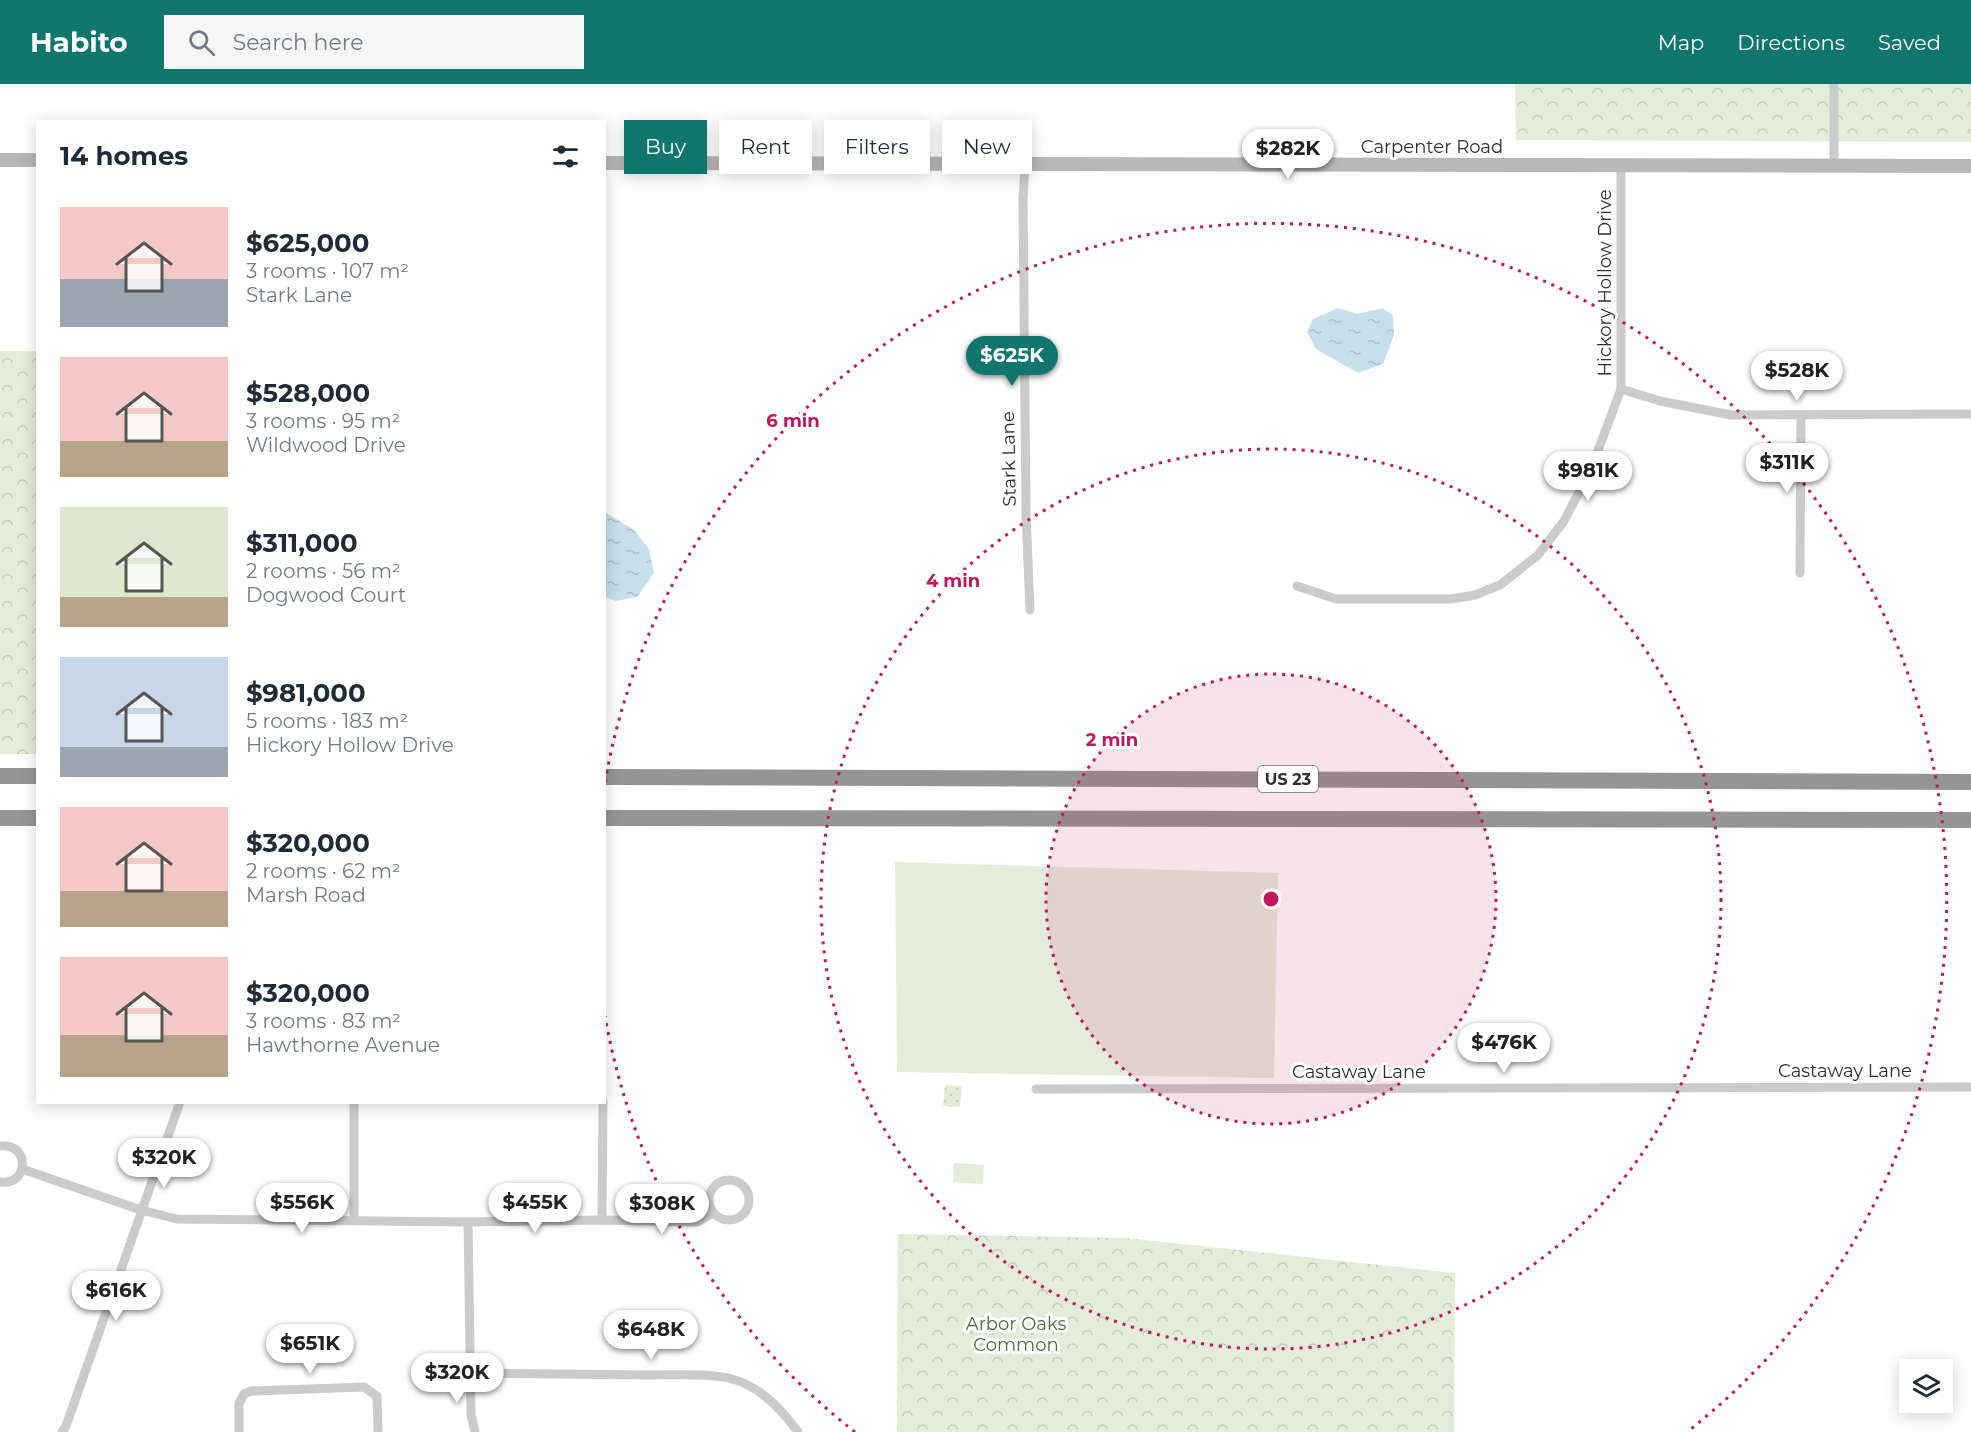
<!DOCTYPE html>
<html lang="en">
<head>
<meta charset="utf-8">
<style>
  :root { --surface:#fff; --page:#f6f6f7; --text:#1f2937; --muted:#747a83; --accent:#0f766e }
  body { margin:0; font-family:Montserrat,sans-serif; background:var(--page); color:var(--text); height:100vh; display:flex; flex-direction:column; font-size:22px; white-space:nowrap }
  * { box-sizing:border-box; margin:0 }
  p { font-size:20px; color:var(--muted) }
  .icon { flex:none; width:33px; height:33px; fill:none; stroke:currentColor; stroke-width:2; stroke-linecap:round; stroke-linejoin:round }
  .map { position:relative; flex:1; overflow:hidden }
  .drawer { position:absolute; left:36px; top:36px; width:570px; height:984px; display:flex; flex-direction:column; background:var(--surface); border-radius:0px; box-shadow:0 3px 15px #0003 }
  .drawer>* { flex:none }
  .banner { position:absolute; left:624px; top:36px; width:570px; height:54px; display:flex; gap:12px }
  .tools { position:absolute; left:1899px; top:1275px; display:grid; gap:12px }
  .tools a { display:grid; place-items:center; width:54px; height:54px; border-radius:0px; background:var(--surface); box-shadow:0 3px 15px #0003; font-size:30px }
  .price { position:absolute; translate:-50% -51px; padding:0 14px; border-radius:21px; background:#fff; color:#222; font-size:20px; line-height:39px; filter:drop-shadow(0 2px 3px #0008) }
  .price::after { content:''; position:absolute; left:50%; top:36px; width:18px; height:14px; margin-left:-9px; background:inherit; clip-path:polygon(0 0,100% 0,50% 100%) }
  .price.selected { background:var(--accent); color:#fff }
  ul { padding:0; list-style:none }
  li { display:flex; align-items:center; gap:18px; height:150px; padding:0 24px }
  li span { display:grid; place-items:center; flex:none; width:168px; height:120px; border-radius:0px; color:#555 }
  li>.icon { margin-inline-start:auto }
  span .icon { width:72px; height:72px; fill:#fffc; stroke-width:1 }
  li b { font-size:26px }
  h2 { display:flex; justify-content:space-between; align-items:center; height:72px; padding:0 24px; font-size:26px }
  .pill { padding:0 21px; border-radius:0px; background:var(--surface); box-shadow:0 3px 15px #0003; font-size:21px; line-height:54px }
  .pill.selected { background:var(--accent); color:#fff }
  header { display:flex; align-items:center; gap:36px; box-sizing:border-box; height:84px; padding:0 30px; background:var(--accent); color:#fff }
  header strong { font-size:28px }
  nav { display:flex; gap:33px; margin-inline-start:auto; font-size:21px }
  .search { width:420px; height:54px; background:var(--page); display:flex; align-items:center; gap:15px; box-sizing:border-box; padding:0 21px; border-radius:0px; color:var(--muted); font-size:22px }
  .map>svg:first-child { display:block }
</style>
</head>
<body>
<header>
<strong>Habito</strong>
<div class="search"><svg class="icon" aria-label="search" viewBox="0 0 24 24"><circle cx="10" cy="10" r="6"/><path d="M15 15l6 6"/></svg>Search here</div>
<nav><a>Map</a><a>Directions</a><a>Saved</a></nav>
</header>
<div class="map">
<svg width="1971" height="1348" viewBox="0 0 1971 1348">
  <defs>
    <pattern id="forest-crowns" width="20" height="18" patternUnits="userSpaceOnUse" patternTransform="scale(1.5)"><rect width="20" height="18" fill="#e5ecdb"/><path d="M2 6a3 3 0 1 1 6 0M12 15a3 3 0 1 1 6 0" fill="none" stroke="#c5cbbc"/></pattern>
    <pattern id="park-dots" width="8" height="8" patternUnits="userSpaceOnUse" patternTransform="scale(1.5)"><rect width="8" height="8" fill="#e5ecdb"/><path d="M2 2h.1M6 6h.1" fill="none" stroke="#c5cbbc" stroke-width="1.8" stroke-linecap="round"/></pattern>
    <pattern id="water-ripples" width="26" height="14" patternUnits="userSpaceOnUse" patternTransform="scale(1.5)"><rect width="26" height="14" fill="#c6e0ec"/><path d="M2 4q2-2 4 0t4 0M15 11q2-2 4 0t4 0" fill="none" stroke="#aac0cb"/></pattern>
  </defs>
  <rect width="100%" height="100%" fill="#fff"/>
  <g fill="#e5ecdb">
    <path d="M895,778L1278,789L1274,994L897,988Z"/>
    <path d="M954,1079L984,1081L983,1100L953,1098Z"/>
  </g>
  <g fill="url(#forest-crowns)">
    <path d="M1515,0H1971V58L1516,56Z"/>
    <rect x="0" y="267" width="37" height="403"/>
    <path d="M898,1150L1126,1154L1455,1189L1454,1348H897Z"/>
  </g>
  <path fill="url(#park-dots)" d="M945,1001L962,1002L960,1023L943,1022Z"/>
  <g fill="url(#water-ripples)">
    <path d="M1338,224L1358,230L1382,224L1393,231L1394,251L1383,280L1358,289L1316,265L1307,248L1313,235Z"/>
    <path d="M605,428L634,446L649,465L654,489L637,513L616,517L605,513Z"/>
  </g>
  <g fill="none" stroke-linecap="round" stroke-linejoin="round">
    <g stroke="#cbcbcb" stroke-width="9">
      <path d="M1834,0V82"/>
      <path d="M1025,80L1023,116L1026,430L1030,526"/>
      <path d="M1621,305L1660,317L1731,331L1971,330"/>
      <path d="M1800,489L1801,332"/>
      <path d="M1297,502L1336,515H1451L1475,511L1500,501L1538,471L1564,437L1591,385L1621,305V82"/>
      <path d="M1036,1005L1971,1003"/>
      <path d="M0,1062C31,1059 29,1102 0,1098"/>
      <path d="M22,1085L141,1126L177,1135L468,1138L602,1136L698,1138L713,1129"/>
      <circle cx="729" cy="1116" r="20"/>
      <path d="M354,1136V1018"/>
      <path d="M602,1136L603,1018"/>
      <path d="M468,1138L471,1331L475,1348"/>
      <path d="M472,1289C531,1290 590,1290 650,1291C672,1291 712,1289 732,1295C760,1302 782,1326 798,1348"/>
      <path d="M62,1348L66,1342L180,1018"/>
      <path d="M239,1348V1319L244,1310L251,1307L364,1303L377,1312L378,1348"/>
    </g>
    <g stroke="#b8b8b8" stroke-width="14">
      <path d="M0,76H38"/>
      <path d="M604,79L1971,82"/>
    </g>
    <g stroke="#959595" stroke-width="16">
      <path d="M0,692H38"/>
      <path d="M604,693L1971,698"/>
      <path d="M0,734H38"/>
      <path d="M604,734L1971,736"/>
    </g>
  </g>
  <circle cx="1271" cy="815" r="225" fill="#c2185b" fill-opacity=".12"/>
  <g fill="none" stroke="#c2185b" stroke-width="3" stroke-dasharray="3 6">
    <circle cx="1271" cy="815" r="225"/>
    <circle cx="1271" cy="815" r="450"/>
    <path d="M855 1348A676 676 0 0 1 605 932M605 698A676 676 0 1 1 1687 1348"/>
  </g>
  <g text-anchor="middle" stroke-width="6" stroke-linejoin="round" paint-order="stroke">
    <rect fill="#fff" stroke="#6d6d6d" stroke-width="1.5" x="1258" y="682" width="60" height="26" rx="4.5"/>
    <g font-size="16" font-weight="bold" fill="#2e2e2e">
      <text x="1288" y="701">US 23</text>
    </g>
    <g font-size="18" fill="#2e2e2e" stroke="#fff">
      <text x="1432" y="69">Carpenter Road</text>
      <text transform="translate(1605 199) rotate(-90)" y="6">Hickory Hollow Drive</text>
      <text transform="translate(1009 375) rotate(-91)" y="6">Stark Lane</text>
      <text x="1845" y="993">Castaway Lane</text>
      <text x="1359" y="994">Castaway Lane</text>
    </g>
    <g font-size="18" fill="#546a3a" stroke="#fff">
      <text x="1016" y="1246">Arbor Oaks<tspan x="1016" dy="21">Common</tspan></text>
    </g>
  </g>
  <circle cx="1271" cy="815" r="9" fill="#c2185b" stroke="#fff" stroke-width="3"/>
  <g font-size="18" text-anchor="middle" font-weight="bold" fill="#c2185b" stroke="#fff" stroke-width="6" stroke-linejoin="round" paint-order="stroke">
    <text x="793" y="343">6 min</text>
    <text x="953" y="503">4 min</text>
    <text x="1112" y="662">2 min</text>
  </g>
</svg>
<div class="tools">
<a><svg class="icon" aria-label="layers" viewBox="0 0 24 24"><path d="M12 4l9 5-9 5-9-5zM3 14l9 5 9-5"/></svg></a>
</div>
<b class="price" style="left:1288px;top:96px">$282K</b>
<b class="price selected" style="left:1012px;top:303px">$625K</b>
<b class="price" style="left:1797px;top:318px">$528K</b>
<b class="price" style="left:1787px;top:410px">$311K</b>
<b class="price" style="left:1588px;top:418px">$981K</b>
<b class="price" style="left:1504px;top:990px">$476K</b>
<b class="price" style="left:164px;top:1105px">$320K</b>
<b class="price" style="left:302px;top:1150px">$556K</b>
<b class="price" style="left:535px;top:1150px">$455K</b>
<b class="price" style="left:662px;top:1151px">$308K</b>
<b class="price" style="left:116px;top:1238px">$616K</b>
<b class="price" style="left:651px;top:1277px">$648K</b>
<b class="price" style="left:310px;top:1291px">$651K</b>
<b class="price" style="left:457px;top:1320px">$320K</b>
<div class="banner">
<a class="pill selected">Buy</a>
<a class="pill">Rent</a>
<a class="pill">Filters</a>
<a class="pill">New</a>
</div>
<section class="drawer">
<h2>14 homes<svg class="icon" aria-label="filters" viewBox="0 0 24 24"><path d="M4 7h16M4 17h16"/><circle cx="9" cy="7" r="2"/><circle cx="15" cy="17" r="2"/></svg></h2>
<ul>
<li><span style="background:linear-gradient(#f6c9c9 60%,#9aa5b1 0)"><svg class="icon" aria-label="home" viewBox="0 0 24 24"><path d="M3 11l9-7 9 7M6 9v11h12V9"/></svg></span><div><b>$625,000</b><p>3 rooms · 107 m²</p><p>Stark Lane</p></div></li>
<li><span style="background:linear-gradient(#f6c9c9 70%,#b9a48a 0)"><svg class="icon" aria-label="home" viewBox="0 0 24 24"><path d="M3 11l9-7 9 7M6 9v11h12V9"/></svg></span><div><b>$528,000</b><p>3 rooms · 95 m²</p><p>Wildwood Drive</p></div></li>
<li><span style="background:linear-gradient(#dfe7d0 75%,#b9a48a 0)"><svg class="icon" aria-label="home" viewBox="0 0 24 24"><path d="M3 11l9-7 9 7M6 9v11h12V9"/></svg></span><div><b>$311,000</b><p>2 rooms · 56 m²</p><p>Dogwood Court</p></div></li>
<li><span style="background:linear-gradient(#c9d6e8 75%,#9aa5b1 0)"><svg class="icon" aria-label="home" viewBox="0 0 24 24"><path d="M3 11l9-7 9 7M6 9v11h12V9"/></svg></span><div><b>$981,000</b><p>5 rooms · 183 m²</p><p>Hickory Hollow Drive</p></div></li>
<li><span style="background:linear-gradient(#f6c9c9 70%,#b9a48a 0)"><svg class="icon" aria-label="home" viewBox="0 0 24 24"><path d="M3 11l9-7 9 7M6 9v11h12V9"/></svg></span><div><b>$320,000</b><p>2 rooms · 62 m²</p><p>Marsh Road</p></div></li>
<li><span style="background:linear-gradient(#f6c9c9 65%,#b9a48a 0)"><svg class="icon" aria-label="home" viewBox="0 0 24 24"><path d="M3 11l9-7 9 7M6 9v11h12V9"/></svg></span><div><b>$320,000</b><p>3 rooms · 83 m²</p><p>Hawthorne Avenue</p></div></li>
</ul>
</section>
</div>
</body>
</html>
